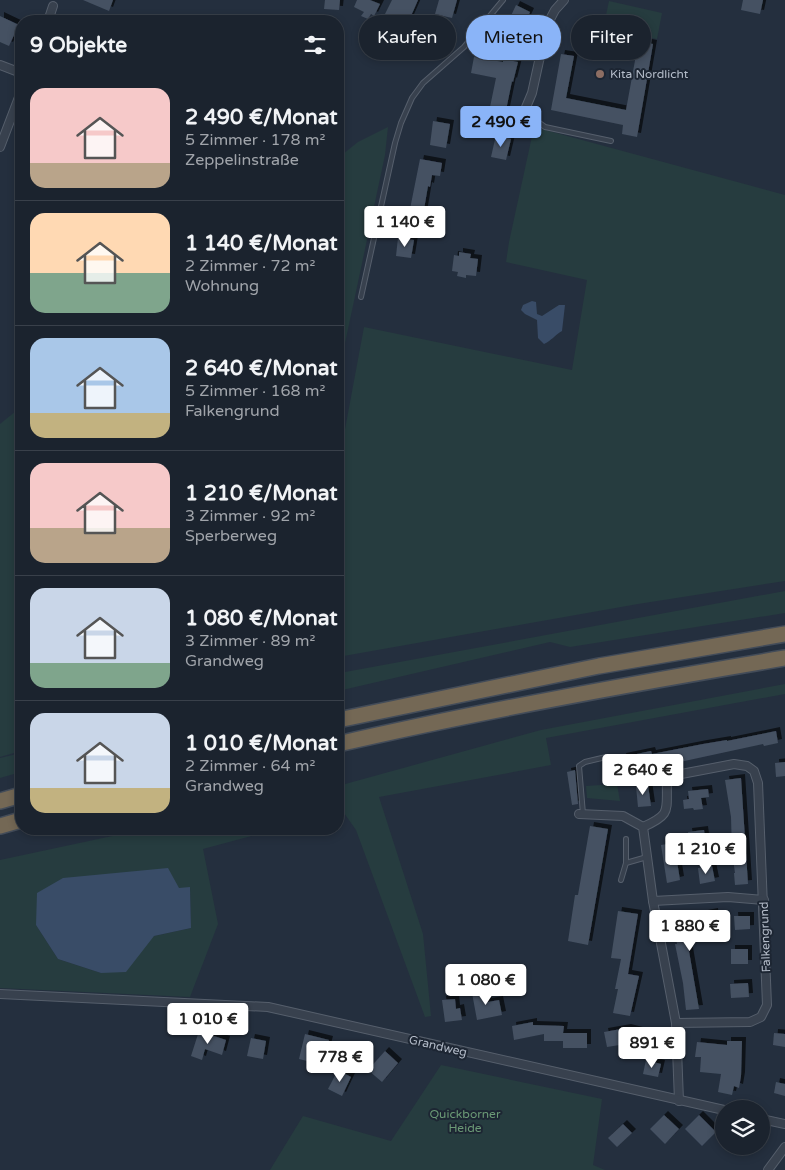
<!DOCTYPE html>
<html lang="de">
<head>
<meta charset="utf-8">
<style>
  :root { --surface:#1b232e; --page:#242b36; --text:#f1f3f6; --muted:#a0a4aa; --line:#39404a; --accent:#8ab4f8 }
  body { margin:0; font-family:"Varela Round",sans-serif; background:var(--page); color:var(--text); height:100vh; display:flex; flex-direction:column; font-size:19px; white-space:nowrap }
  * { box-sizing:border-box; margin:0 }
  p { font-size:16px; color:var(--muted) }
  .icon { flex:none; width:28px; height:28px; fill:none; stroke:currentColor; stroke-width:2; stroke-linecap:round; stroke-linejoin:round }
  .map { position:relative; flex:1; overflow:hidden }
  .panel { position:absolute; left:15px; top:15px; width:329px; height:820px; display:flex; flex-direction:column; background:var(--surface); border-radius:20px; box-shadow:0 2px 8px #0003,0 0 0 1px var(--line) }
  .panel>* { flex:none }
  .banner { position:absolute; left:359px; top:15px; width:351px; height:45px; display:flex; gap:10px }
  .controls { position:absolute; left:715px; top:1100px; display:grid; gap:10px }
  .controls a { display:grid; place-items:center; width:55px; height:55px; border-radius:50%; background:var(--surface); box-shadow:0 2px 8px #0003,0 0 0 1px var(--line); font-size:25px }
  .price { position:absolute; translate:-50% -42px; padding:0 11px; border-radius:5px; background:#fff; color:#222; font-size:16px; line-height:32px; filter:drop-shadow(0 1px 2px #0008) }
  .price::after { content:''; position:absolute; left:50%; top:30px; width:15px; height:11px; margin-left:-8px; background:inherit; clip-path:polygon(0 0,100% 0,50% 100%) }
  .price.current { background:var(--accent); color:#111 }
  ul { padding:0; list-style:none }
  li { display:flex; align-items:center; gap:15px; height:125px; padding:0 15px }
  li+li { border-top:1px solid var(--line) }
  li span { display:grid; place-items:center; flex:none; width:140px; height:100px; border-radius:15px; color:#555 }
  li>.icon { margin-inline-start:auto }
  span .icon { width:60px; height:60px; fill:#fffc; stroke-width:1 }
  li b { font-size:21px }
  h2 { display:flex; justify-content:space-between; align-items:center; height:60px; padding:0 15px; font-size:21px }
  .tag { padding:0 18px; border-radius:22px; background:var(--surface); box-shadow:0 2px 8px #0003,0 0 0 1px var(--line); font-size:18px; line-height:45px }
  .tag.current { background:var(--accent); color:#111 }
  .map>svg:first-child { display:block }
</style>
</head>
<body>
<div class="map">
<svg width="785" height="1170" viewBox="0 0 785 1170">
  <defs>
    <filter id="shadow"><feDropShadow dx="4" dy="-4" stdDeviation="0" flood-color="#0009"/></filter>
  </defs>
  <rect width="100%" height="100%" fill="#242f3e"/>
  <g fill="#263c3f" fill-rule="evenodd">
    <path d="M609,1L662,13L657,39L603,29Z"/>
    <path d="M388,127L385,155L344,348L338,352V158L358,142Z"/>
    <path d="M534,127L785,195V581L638,604L338,657V467L364,327L572,370L587,280L506,262L509,242Z"/>
    <path d="M21,407V751L0,757V424Z"/>
    <path d="M785,591V613L570,647L550,642L338,691V674L345,672Z"/>
    <path d="M785,684V694L546,738L551,765L379,797L423,934L431,1016L425,1017L356,830L342,810L338,812V786L541,730Z"/>
    <path d="M21,753V772L0,778V758Z"/>
    <path d="M617,784L620,801L587,798L586,786Z"/>
    <path d="M145,829H277L203,849L218,924L190,997L0,988V860ZM179,888H190L191,928L154,936L101,973L58,959L36,925Z"/>
    <path d="M441,1065L602,1099L593,1165L605,1170H270L303,1116L391,1141Z"/>
  </g>
  <g fill="#394c67">
    <path d="M532,301L536,302L537,314L542,316L559,305H565L562,331C555,335 551,341 544,344L538,338L537,320L525,314L521,310L523,305Z"/>
    <path d="M168,868L179,888L190,887L191,928L154,936L126,972L101,973L58,959L36,925L37,893L63,878Z"/>
  </g>
  <g fill="#455162" filter="url(#shadow)">
    <path d="M83,0H113L109,11Z"/>
    <path d="M325,0H340L339,10L324,9Z"/>
    <path d="M357,0H370L380,4L374,16L371,14L368,19L361,16L364,12L354,7Z"/>
    <path d="M392,0H418L407,25L385,14Z"/>
    <path d="M439,0H457L452,18L435,14Z"/>
    <path d="M743,0H763L760,14L741,10Z"/>
    <path d="M516,5L530,12L523,27L509,20Z"/>
    <path d="M0,16L21,26V36L15,33L9,46L0,42Z"/>
    <path d="M575,29L653,44L637,137L622,134L623,125L551,110L561,54L574,56L566,98L626,110L636,55L573,43Z"/>
    <path d="M474,57L503,62V59L518,62L513,82L512,81L505,115L489,112L496,78L471,73Z"/>
    <path d="M433,121L450,124L446,148L430,145Z"/>
    <path d="M496,135L511,139L506,160L491,157Z"/>
    <path d="M420,159L442,163L440,176L432,175L430,187L428,186L422,221L408,219Z"/>
    <path d="M398,238L414,240L411,258L396,256Z"/>
    <path d="M459,252L471,254L470,258L478,259L476,276L466,275V278L457,276L458,272L452,271L454,255L459,256Z"/>
    <path d="M776,731L778,743L764,746L763,744L666,765L665,762L625,770L622,757L651,751L652,754L703,744L727,740V741Z"/>
    <path d="M785,762V776L776,777L775,763Z"/>
    <path d="M575,770L578,804L572,805L567,772Z"/>
    <path d="M741,778L748,884L735,885L734,873H735L732,851L731,817L725,780Z"/>
    <path d="M648,785L651,806L638,807L636,786Z"/>
    <path d="M708,789L709,797L701,798L703,809L694,810L693,808L684,809L683,800L689,799L688,791Z"/>
    <path d="M590,826L608,829L588,945L568,941L575,895H578Z"/>
    <path d="M704,830L706,845L690,847L688,832Z"/>
    <path d="M674,843L680,880L667,883L661,845Z"/>
    <path d="M712,866L715,881L700,884L698,868Z"/>
    <path d="M618,911L638,914L628,974L639,976L630,1016L613,1013L618,989H615L621,959L611,958Z"/>
    <path d="M714,912L716,928L686,934L699,1009L686,1010L683,983L675,944H677L673,920Z"/>
    <path d="M734,916H750V929L735,930Z"/>
    <rect x="731" y="949" width="17" height="15"/>
    <path d="M748,983L749,997L731,998L730,984Z"/>
    <path d="M486,991L488,1002L499,1000L502,1015L477,1020L472,993Z"/>
    <path d="M455,999L456,1009L460,1008L462,1020L445,1022L442,1000Z"/>
    <path d="M533,1022V1025L564,1026L563,1033H587V1048H563V1041H544V1034L514,1040L512,1026Z"/>
    <path d="M627,1028L655,1035L652,1048L632,1043L607,1047L604,1032Z"/>
    <path d="M199,1031L226,1040L222,1055L205,1049L202,1060L191,1056Z"/>
    <path d="M774,1033L785,1034V1047L773,1045Z"/>
    <path d="M305,1034L329,1040L326,1051L314,1048L311,1062L299,1059Z"/>
    <path d="M251,1038L266,1041L263,1059L247,1056Z"/>
    <path d="M727,1041H742L741,1076L739,1088L734,1086L732,1095L718,1092L721,1074L700,1072L701,1057H695L697,1042L727,1045Z"/>
    <path d="M385,1051L398,1063L382,1082L368,1070Z"/>
    <path d="M646,1060L661,1064L658,1077L643,1074Z"/>
    <path d="M338,1070L351,1077L342,1096L328,1089Z"/>
    <path d="M776,1082L785,1084V1096L774,1093Z"/>
    <path d="M664,1115L679,1129L665,1144L650,1129Z"/>
    <path d="M699,1115L716,1132L702,1146L685,1129Z"/>
    <path d="M623,1124L632,1133L617,1147L608,1138Z"/>
  </g>
  <g fill="none" stroke-linecap="round" stroke-linejoin="round">
    <g stroke="#565f6c" stroke-width="6">
      <g id="service">
        <path d="M524,112L545,127L611,141"/>
        <path d="M361,297L395,143L401,123L412,98L423,83L464,47L503,0"/>
        <path d="M583,814L579,766L585,762L606,757"/>
        <path d="M626,863V839"/>
        <path d="M621,880L626,863L647,857"/>
      </g>
    </g>
    <g stroke="#565f6c" stroke-width="10">
      <g id="minor">
        <path d="M48,21L53,6"/>
        <path d="M0,65L21,73"/>
        <path d="M524,112L532,93L547,25L555,10L564,0"/>
        <path d="M0,147L21,92"/>
        <path d="M579,814L623,816L643,827L653,901L676,1023L679,1101"/>
        <path d="M643,827C672,814 666,811 667,782L676,775L734,764L747,766L754,771L758,783L767,1005L761,1017L750,1022L676,1023"/>
        <path d="M653,901L728,897L764,900"/>
        <path d="M0,994L268,1007L724,1110"/>
        <path d="M761,1119L785,1124"/>
        <path d="M768,1170L785,1147"/>
      </g>
    </g>
    <g stroke="#434c59" stroke-width="18">
      <g id="motorway">
        <path d="M338,720L599,666L785,634"/>
        <path d="M338,744C485,710 635,683 785,658"/>
        <path d="M0,801L21,795"/>
        <path d="M0,826L21,820"/>
      </g>
    </g>
    <use href="#service" stroke="#38414e" stroke-width="4"/>
    <use href="#minor" stroke="#38414e" stroke-width="8"/>
    <use href="#motorway" stroke="#746855" stroke-width="15"/>
  </g>
  <circle fill="#8d6e63" stroke="#1d2633" stroke-width="2" cx="600" cy="74" r="5"/>
  <g text-anchor="middle" stroke-width="4" stroke-linejoin="round" paint-order="stroke">
    <g font-size="12" fill="#b4bcc9" stroke="#1d2633" text-anchor="start">
      <text x="610" y="78">Kita Nordlicht</text>
    </g>
    <g font-size="12" fill="#b4bcc9" stroke="#1d2633">
      <text transform="translate(765 937) rotate(-92)" y="4">Falkengrund</text>
      <text transform="translate(438 1046) rotate(13)" y="4">Grandweg</text>
    </g>
    <g font-size="12" fill="#6b9a76" stroke="#1d2633">
      <text x="465" y="1118">Quickborner<tspan x="465" dy="14">Heide</tspan></text>
    </g>
  </g>
</svg>
<div class="controls">
<a><svg class="icon" aria-label="layers" viewBox="0 0 24 24"><path d="M12 4l9 5-9 5-9-5zM3 14l9 5 9-5"/></svg></a>
</div>
<b class="price current" style="left:501px;top:148px">2 490 €</b>
<b class="price" style="left:405px;top:248px">1 140 €</b>
<b class="price" style="left:643px;top:796px">2 640 €</b>
<b class="price" style="left:706px;top:875px">1 210 €</b>
<b class="price" style="left:690px;top:952px">1 880 €</b>
<b class="price" style="left:486px;top:1006px">1 080 €</b>
<b class="price" style="left:208px;top:1045px">1 010 €</b>
<b class="price" style="left:652px;top:1069px">891 €</b>
<b class="price" style="left:340px;top:1083px">778 €</b>
<div class="banner">
<a class="tag">Kaufen</a>
<a class="tag current">Mieten</a>
<a class="tag">Filter</a>
</div>
<section class="panel">
<h2>9 Objekte<svg class="icon" aria-label="filters" viewBox="0 0 24 24"><path d="M4 7h16M4 17h16"/><circle cx="9" cy="7" r="2"/><circle cx="15" cy="17" r="2"/></svg></h2>
<ul>
<li><span style="background:linear-gradient(#f6c9c9 75%,#b9a48a 0)"><svg class="icon" aria-label="home" viewBox="0 0 24 24"><path d="M3 11l9-7 9 7M6 9v11h12V9"/></svg></span><div><b>2 490 €/Monat</b><p>5 Zimmer · 178 m²</p><p>Zeppelinstraße</p></div></li>
<li><span style="background:linear-gradient(#ffd9b3 60%,#7fa58c 0)"><svg class="icon" aria-label="home" viewBox="0 0 24 24"><path d="M3 11l9-7 9 7M6 9v11h12V9"/></svg></span><div><b>1 140 €/Monat</b><p>2 Zimmer · 72 m²</p><p>Wohnung</p></div></li>
<li><span style="background:linear-gradient(#a9c7e8 75%,#c2b280 0)"><svg class="icon" aria-label="home" viewBox="0 0 24 24"><path d="M3 11l9-7 9 7M6 9v11h12V9"/></svg></span><div><b>2 640 €/Monat</b><p>5 Zimmer · 168 m²</p><p>Falkengrund</p></div></li>
<li><span style="background:linear-gradient(#f6c9c9 65%,#b9a48a 0)"><svg class="icon" aria-label="home" viewBox="0 0 24 24"><path d="M3 11l9-7 9 7M6 9v11h12V9"/></svg></span><div><b>1 210 €/Monat</b><p>3 Zimmer · 92 m²</p><p>Sperberweg</p></div></li>
<li><span style="background:linear-gradient(#c9d6e8 75%,#7fa58c 0)"><svg class="icon" aria-label="home" viewBox="0 0 24 24"><path d="M3 11l9-7 9 7M6 9v11h12V9"/></svg></span><div><b>1 080 €/Monat</b><p>3 Zimmer · 89 m²</p><p>Grandweg</p></div></li>
<li><span style="background:linear-gradient(#c9d6e8 75%,#c2b280 0)"><svg class="icon" aria-label="home" viewBox="0 0 24 24"><path d="M3 11l9-7 9 7M6 9v11h12V9"/></svg></span><div><b>1 010 €/Monat</b><p>2 Zimmer · 64 m²</p><p>Grandweg</p></div></li>
</ul>
</section>
</div>
</body>
</html>
